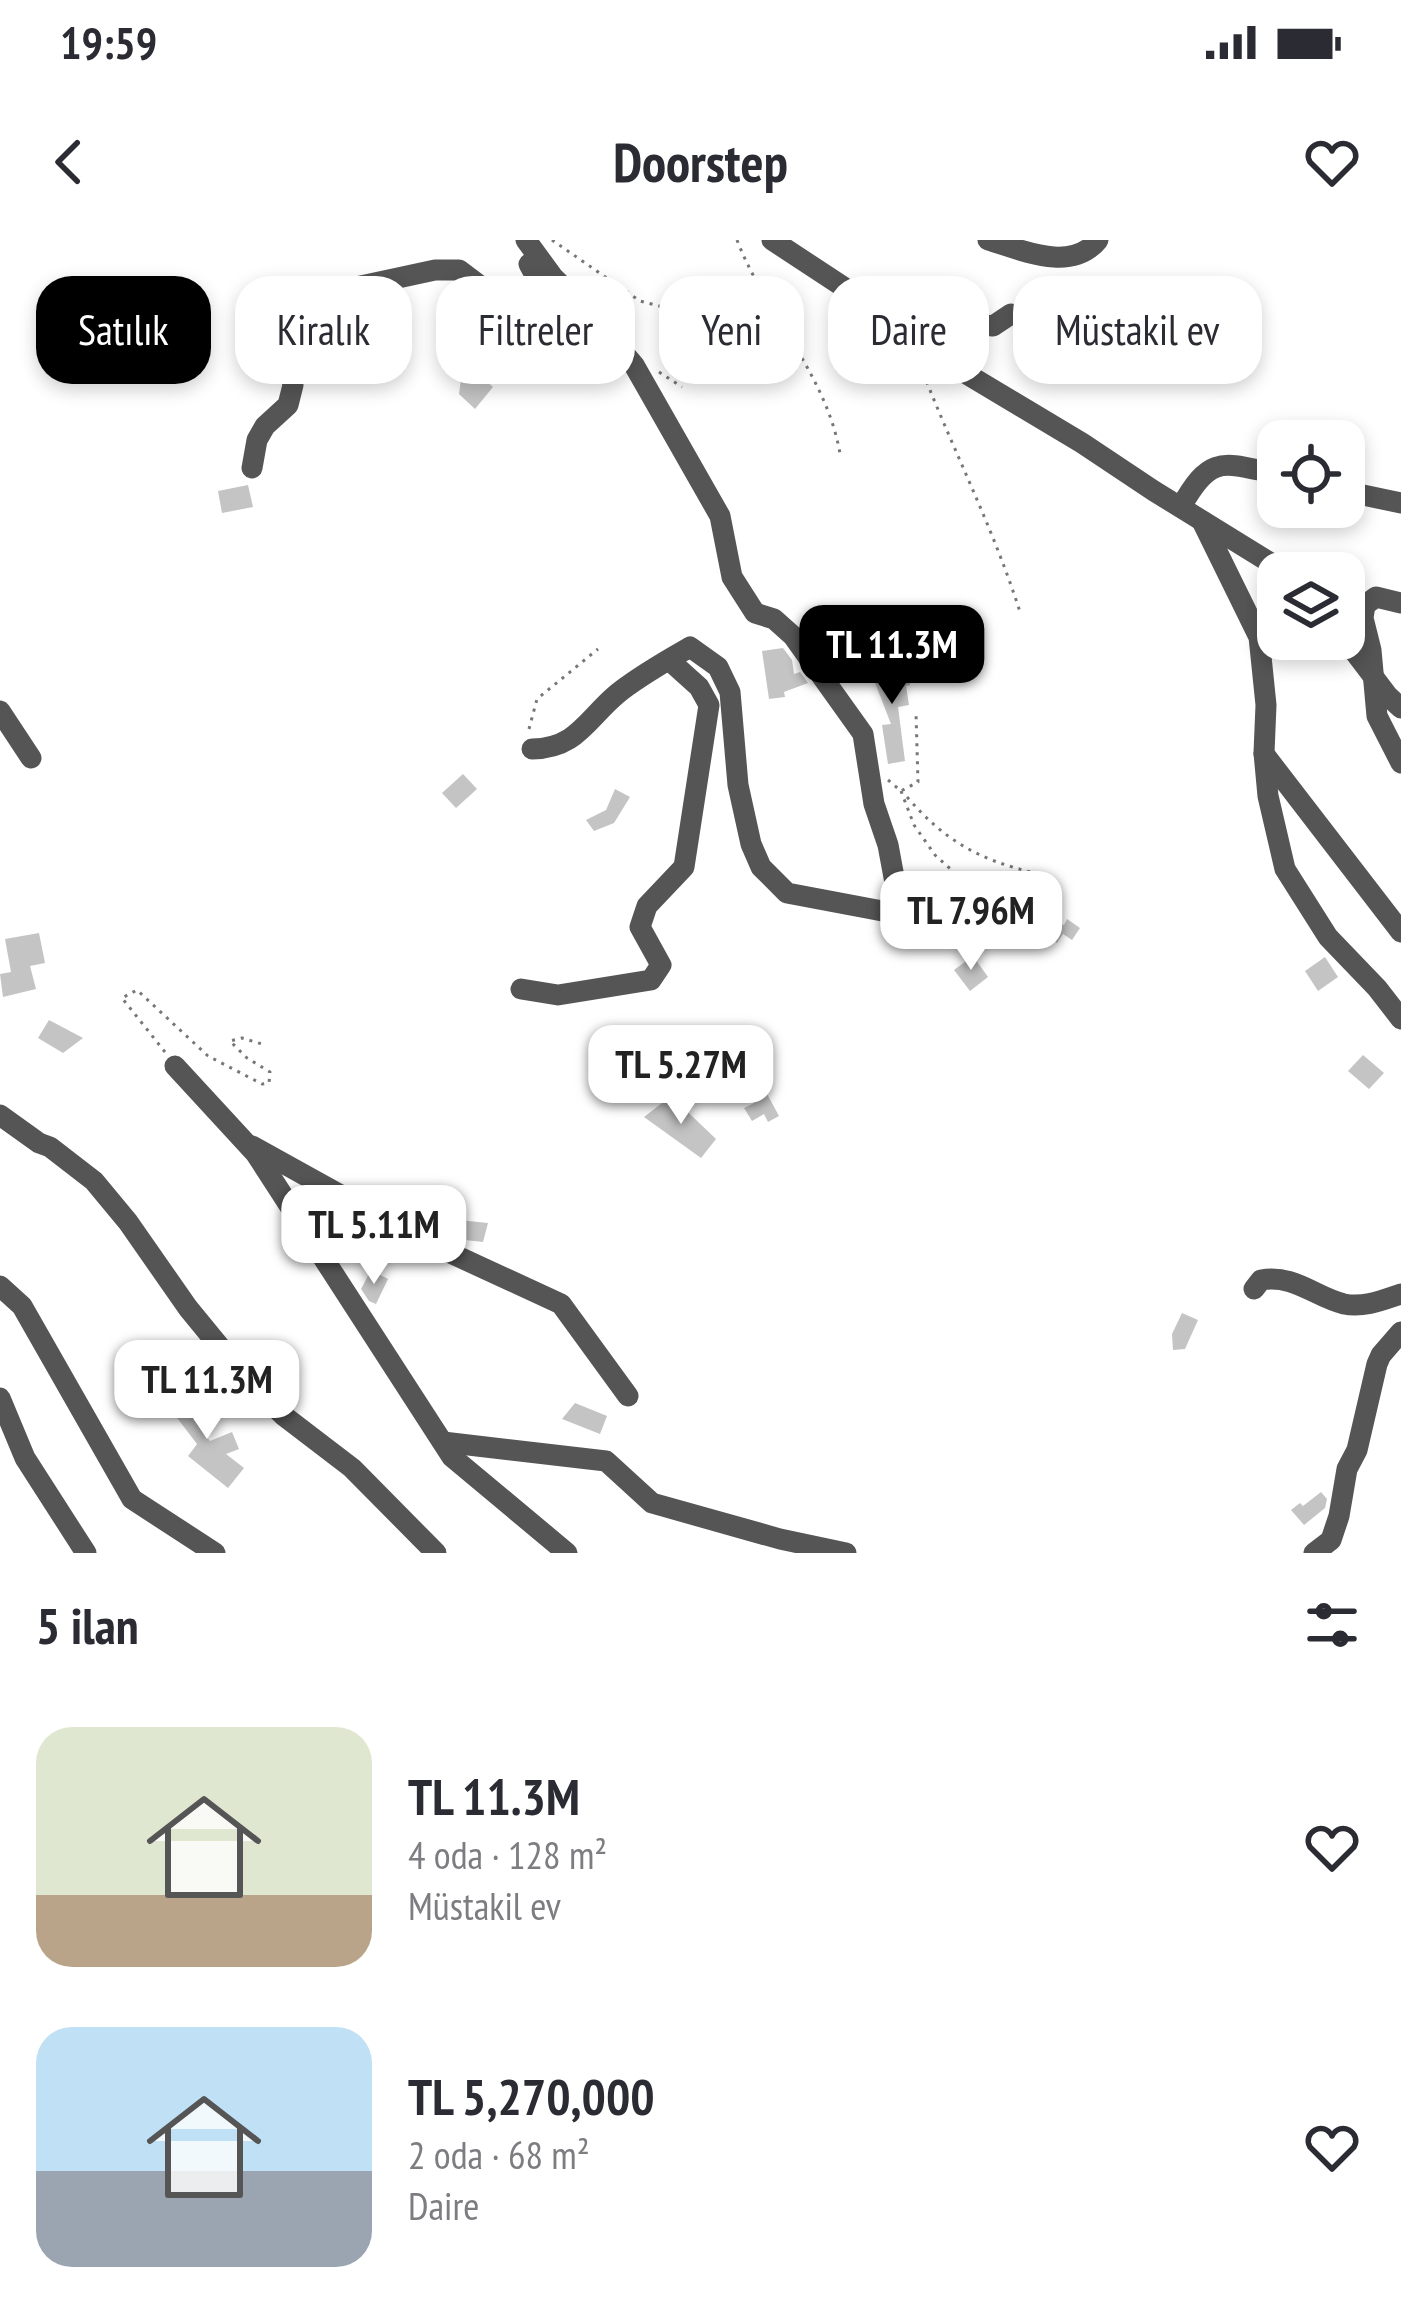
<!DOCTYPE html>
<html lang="tr">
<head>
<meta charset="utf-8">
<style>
  :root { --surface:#fff; --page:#f2f2f3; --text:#2b2b33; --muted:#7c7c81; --accent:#000 }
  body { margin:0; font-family:"PT Sans Narrow",sans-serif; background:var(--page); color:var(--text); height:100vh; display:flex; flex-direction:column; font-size:45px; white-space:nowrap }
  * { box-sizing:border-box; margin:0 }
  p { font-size:39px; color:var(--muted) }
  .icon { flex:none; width:66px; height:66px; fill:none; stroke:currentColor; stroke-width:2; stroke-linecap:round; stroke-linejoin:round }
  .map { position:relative; height:1313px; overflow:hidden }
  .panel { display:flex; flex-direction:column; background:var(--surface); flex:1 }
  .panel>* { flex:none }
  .top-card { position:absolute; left:36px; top:36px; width:1329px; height:108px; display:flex; gap:24px }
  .tools { position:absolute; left:1257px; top:180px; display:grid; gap:24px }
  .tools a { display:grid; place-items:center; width:108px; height:108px; border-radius:24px; background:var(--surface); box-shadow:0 6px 18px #0003; font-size:60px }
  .price { position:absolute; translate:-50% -102px; padding:0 27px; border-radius:24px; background:#fff; color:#222; font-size:39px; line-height:78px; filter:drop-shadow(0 3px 6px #0008) }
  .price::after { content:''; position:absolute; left:50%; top:72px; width:36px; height:27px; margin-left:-18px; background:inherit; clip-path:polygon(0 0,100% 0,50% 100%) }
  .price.on { background:var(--accent); color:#fff }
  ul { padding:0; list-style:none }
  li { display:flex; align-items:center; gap:36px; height:300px; padding:0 36px }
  li span { display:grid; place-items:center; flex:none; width:336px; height:240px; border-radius:36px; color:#555 }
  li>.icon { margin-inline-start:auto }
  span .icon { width:144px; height:144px; fill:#fffc; stroke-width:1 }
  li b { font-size:51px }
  h2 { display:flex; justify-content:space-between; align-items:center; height:144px; padding:0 36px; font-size:51px }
  .pill { padding:0 42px; border-radius:36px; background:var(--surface); box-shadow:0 6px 18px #0003; font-size:42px; line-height:108px }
  .pill.on { background:var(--accent); color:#fff }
  .status { display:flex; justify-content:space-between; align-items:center; height:84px; padding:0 60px; background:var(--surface); direction:ltr }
  .status svg { height:33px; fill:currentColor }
  header { display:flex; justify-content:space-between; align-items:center; height:156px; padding:0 36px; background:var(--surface); font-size:54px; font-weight:800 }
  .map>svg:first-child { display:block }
</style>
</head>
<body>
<div class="status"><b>19:59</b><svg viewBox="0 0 49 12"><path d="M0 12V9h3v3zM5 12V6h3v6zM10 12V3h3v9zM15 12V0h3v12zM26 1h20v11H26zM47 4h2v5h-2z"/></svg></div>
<header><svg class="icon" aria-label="back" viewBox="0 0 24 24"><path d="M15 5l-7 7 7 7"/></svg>Doorstep<svg class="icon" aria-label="heart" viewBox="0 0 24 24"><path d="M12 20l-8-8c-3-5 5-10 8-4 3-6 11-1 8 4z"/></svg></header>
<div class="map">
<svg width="1401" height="1313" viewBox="0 0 1401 1313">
  <rect width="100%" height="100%" fill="#fff"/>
  <g fill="#c4c4c4">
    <path d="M748,60L761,81L743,92L730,72Z"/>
    <path d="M466,123L493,147L475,169L459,154L461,139L456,133Z"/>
    <path d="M248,245L253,267L222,273L218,251Z"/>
    <path d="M783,408L792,420L794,434L800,432L808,443L784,452L785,457L769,459L762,411Z"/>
    <path d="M880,417L887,435L908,431L910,445L906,446L909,465L898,467L905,521L888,524L882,485L891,484L867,422Z"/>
    <path d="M463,534L477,549L456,568L442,553Z"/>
    <path d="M615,549L630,557L614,583L594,591L586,580L606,570Z"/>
    <path d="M1025,661L1064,685L1067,679L1080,688L1072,700L1063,694L1057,703L1015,676Z"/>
    <path d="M39,693L45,723L30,726L36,749L3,757L0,734L11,732L5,699Z"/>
    <path d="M973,716L988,737L970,751L954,730Z"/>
    <path d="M1325,717L1338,737L1318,751L1305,731Z"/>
    <path d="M49,780L83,798L63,813L38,798Z"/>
    <path d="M1363,815L1384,833L1369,849L1348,831Z"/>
    <path d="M761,843L779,876L768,882L764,874L752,881L744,868L754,863L747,851Z"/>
    <path d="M671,856L716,899L701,918L644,877Z"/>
    <path d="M448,979L488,983L483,1002L456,999L446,994Z"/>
    <path d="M371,1030L388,1039L376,1064L369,1061L361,1049Z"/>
    <path d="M1182,1073L1198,1080L1185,1109L1173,1110L1172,1094Z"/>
    <path d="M191,1150L205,1171L193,1179L210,1201L232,1192L239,1209L226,1214L244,1228L228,1248L188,1216L197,1204L168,1166Z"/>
    <path d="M575,1163L607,1176L600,1194L562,1179Z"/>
    <path d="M1321,1252L1327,1259L1325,1268L1304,1285L1291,1270L1300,1263L1303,1266Z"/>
  </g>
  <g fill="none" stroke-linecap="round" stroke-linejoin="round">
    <g stroke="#777" stroke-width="3" stroke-dasharray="3 6" stroke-linecap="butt">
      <path d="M552,0L640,61L678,71"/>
      <path d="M737,0C765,73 827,135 840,214"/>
      <path d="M920,125C952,208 993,287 1020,372"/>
      <path d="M659,132L682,147"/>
      <path d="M529,489L537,459L598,409"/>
      <path d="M888,540L901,551L918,542L916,474"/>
      <path d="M901,551L914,585L935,615L979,655L1012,694"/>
      <path d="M907,557C945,601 979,620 1035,633"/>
      <path d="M165,812L122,758L137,750L208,816L262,844L269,843L270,832L247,818L230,801L242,798L262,804"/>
    </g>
    <g stroke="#555" stroke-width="21">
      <path d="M526,0L553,37L587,70L634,125L720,276L732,337L755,373L774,379L793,396L863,494L874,564L888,605L896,648L893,673L787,653L761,627L751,604L738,545L730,452L718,427L690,407C665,422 639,436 617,454C586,480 577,508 532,509"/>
      <path d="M772,0L880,71L908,96L955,127L1082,203L1154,251L1274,325L1282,333"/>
      <path d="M988,0C1022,10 1071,33 1098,0"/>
      <path d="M892,81L903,75L993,86L1011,74"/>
      <path d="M252,228L257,200L265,186L288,165L293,145L287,119L293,92L303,69L319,55L435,30H459L504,64L536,96L555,111L562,95L557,76L529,24"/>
      <path d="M1344,251L1401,263"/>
      <path d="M1181,267C1211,213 1223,223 1278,234"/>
      <path d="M1202,281L1259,397L1266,465L1264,513L1268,556L1285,629L1328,697L1377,748L1401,779"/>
      <path d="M1401,363L1376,357L1365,365L1363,378L1371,410L1377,476L1401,523"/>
      <path d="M1344,398L1388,456L1401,468"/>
      <path d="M0,471L31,518"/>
      <path d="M1264,514L1401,692"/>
      <path d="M521,749L558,755L651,740L661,725L640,687L647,666L684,627L709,465L699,447L669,420"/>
      <path d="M175,826L256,914L452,1217L567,1313"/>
      <path d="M0,875L39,903L50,907L94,941L128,982L188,1068L247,1140L284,1176L352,1228L436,1313"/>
      <path d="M252,906L418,998L561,1064L628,1156"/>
      <path d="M0,1046L22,1066L132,1259L215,1313"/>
      <path d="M1254,1049L1261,1040C1294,1034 1315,1057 1344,1064C1364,1068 1383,1060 1401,1054"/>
      <path d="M0,1158L25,1218L86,1313"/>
      <path d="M443,1202L606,1221L652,1263L780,1299L846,1313"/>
      <path d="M1314,1313L1331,1300L1339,1276L1347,1229L1357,1210L1377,1124L1381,1115L1401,1092"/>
    </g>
  </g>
</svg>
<div class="tools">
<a><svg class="icon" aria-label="locate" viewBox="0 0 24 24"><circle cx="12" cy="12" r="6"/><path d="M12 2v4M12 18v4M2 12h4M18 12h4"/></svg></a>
<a><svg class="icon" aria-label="layers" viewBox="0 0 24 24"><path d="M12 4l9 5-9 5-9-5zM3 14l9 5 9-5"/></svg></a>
</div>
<b class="price on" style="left:892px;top:467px">TL 11.3M</b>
<b class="price" style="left:971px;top:733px">TL 7.96M</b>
<b class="price" style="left:681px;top:887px">TL 5.27M</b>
<b class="price" style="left:374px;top:1047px">TL 5.11M</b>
<b class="price" style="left:207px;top:1202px">TL 11.3M</b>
<div class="top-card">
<a class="pill on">Satılık</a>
<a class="pill">Kiralık</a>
<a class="pill">Filtreler</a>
<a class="pill">Yeni</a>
<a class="pill">Daire</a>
<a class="pill">Müstakil ev</a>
</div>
</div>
<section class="panel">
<h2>5 ilan<svg class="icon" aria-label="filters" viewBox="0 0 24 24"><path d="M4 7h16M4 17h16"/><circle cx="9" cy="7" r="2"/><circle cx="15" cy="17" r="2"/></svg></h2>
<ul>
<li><span style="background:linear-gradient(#dfe7d0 70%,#b9a48a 0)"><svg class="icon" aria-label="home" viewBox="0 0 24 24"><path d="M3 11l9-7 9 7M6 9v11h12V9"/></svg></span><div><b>TL 11.3M</b><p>4 oda · 128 m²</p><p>Müstakil ev</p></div><svg class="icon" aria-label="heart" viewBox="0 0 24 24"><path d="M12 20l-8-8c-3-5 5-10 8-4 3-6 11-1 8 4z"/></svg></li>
<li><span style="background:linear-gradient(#bfe0f5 60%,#9aa5b1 0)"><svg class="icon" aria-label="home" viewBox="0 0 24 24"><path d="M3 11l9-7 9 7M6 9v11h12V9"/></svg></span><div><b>TL 5,270,000</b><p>2 oda · 68 m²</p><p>Daire</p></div><svg class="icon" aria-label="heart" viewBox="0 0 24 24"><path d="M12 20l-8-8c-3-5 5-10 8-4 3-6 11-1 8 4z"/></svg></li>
</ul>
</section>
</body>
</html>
